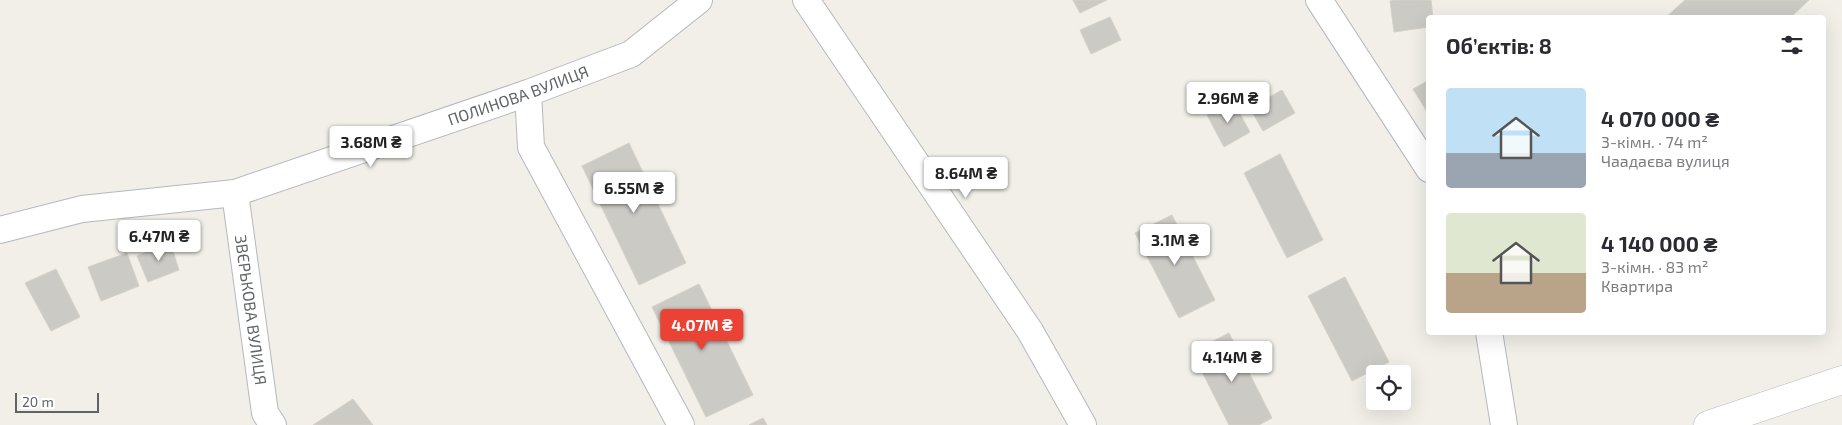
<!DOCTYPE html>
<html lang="uk">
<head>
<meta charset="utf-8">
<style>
  :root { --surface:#fff; --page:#f2f2f3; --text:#2b2b33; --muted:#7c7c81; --accent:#ea4335 }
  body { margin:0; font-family:"Exo 2",sans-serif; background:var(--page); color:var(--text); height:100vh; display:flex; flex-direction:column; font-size:19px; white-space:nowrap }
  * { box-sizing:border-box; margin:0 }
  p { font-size:16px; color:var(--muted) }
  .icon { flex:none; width:28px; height:28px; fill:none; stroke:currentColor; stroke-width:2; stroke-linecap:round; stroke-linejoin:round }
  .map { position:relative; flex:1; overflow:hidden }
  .details { position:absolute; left:1426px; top:15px; width:400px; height:320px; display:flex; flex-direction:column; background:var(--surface); border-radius:5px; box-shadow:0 5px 20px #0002 }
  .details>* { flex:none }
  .buttons { position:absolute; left:1366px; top:365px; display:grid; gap:10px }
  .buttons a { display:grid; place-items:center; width:45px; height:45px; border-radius:5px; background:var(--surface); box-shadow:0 5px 20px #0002; font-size:25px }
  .scale { position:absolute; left:15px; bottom:12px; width:84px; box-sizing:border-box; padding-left:5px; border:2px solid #5f6368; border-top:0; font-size:14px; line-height:18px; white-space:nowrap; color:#5f6368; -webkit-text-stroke:4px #fff; paint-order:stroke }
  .price { position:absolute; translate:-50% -42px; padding:0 11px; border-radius:5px; background:#fff; color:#222; font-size:16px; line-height:32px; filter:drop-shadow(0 1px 2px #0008) }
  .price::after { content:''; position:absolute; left:50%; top:30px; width:15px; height:11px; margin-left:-8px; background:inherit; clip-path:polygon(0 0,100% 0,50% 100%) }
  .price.current { background:var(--accent); color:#fff }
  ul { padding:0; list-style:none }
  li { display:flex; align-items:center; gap:15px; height:125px; padding:0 20px }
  li span { display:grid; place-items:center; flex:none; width:140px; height:100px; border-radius:5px; color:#555 }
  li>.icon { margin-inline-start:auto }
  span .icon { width:60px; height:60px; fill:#fffc; stroke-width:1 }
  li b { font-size:21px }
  h2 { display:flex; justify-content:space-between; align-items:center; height:60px; padding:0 20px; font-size:21px }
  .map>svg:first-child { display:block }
</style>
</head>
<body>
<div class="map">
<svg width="1842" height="425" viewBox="0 0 1842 425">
  <rect width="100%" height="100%" fill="#f1efe8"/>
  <g fill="#cccac5" stroke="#d6d1c6">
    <path d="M1073,0H1107L1080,13Z"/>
    <path d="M1395,0H1431L1433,18H1429V27L1394,32L1390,1Z"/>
    <path d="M1685,0H1809L1790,18H1665Z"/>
    <path d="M1110,17L1121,40L1091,54L1080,30Z"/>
    <path d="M1429,80V115L1413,89Z"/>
    <path d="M1282,90L1295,113L1263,131L1250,108Z"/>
    <path d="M1233,101L1250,132L1224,147L1207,115Z"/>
    <path d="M629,143L686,263L639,285L582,166Z"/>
    <path d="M1280,154L1323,240L1287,258L1244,173Z"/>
    <path d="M1172,215L1215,300L1179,318L1135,233Z"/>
    <path d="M170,242L179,270L148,282L137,256Z"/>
    <path d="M127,253L139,286L101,301L88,267Z"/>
    <path d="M56,269L80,317L51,331L25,283Z"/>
    <path d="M1345,277L1389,362L1352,381L1308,296Z"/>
    <path d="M699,284L753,395L706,417L652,307Z"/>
    <path d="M1229,333L1272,418L1259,425H1229L1192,352Z"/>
    <path d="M353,399L373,425H313Z"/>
    <path d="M763,418L767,425H749Z"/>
  </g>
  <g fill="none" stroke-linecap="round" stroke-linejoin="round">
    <g stroke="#b5b8bc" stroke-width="28">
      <g id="street">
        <path d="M806,0L1030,331L1083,425"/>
        <path d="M1319,0L1429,169"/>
        <path d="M528,93L531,147L681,425"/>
        <path id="s1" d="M235,193L265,413L273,425"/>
        <path id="s2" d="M0,230L82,209L235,193L528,93L631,54L699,0"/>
        <path d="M1489,332L1504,425"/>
      </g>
    </g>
    <g stroke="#b6babf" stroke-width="29">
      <path id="secondary" d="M1708,425L1842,380"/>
    </g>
    <use href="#street" stroke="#fff" stroke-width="26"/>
    <use href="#secondary" stroke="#fff" stroke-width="28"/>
  </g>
  <g text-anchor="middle" stroke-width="4.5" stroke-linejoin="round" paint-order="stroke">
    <g font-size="16" fill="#5f6368" stroke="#fff">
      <text dy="6" stroke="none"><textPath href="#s2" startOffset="538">ПОЛИНОВА ВУЛИЦЯ</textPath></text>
      <text dy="6" stroke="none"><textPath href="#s1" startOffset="118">ЗВЄРЬКОВА ВУЛИЦЯ</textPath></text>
    </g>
  </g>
</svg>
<div class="buttons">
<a><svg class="icon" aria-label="locate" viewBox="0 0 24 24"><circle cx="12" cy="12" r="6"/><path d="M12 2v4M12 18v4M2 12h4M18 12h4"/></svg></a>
</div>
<div class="scale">20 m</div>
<b class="price" style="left:1228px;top:124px">2.96M ₴</b>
<b class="price" style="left:371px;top:168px">3.68M ₴</b>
<b class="price" style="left:966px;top:199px">8.64M ₴</b>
<b class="price" style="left:634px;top:214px">6.55M ₴</b>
<b class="price" style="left:159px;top:262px">6.47M ₴</b>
<b class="price" style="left:1175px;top:266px">3.1M ₴</b>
<b class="price current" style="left:702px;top:351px">4.07M ₴</b>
<b class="price" style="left:1232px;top:383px">4.14M ₴</b>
<section class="details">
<h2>Об’єктів: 8<svg class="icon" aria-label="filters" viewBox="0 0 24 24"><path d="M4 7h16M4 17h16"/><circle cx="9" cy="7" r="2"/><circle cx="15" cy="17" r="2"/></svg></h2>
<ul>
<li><span style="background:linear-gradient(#bfe0f5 65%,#9aa5b1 0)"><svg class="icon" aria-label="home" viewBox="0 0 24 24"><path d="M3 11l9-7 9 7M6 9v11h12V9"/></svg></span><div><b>4 070 000 ₴</b><p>3-кімн. · 74 m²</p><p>Чаадаєва вулиця</p></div></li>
<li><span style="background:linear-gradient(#dfe7d0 60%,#b9a48a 0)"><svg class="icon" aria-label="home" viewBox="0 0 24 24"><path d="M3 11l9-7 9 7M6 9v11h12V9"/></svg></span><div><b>4 140 000 ₴</b><p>3-кімн. · 83 m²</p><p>Квартира</p></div></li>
</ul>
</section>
</div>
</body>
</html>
